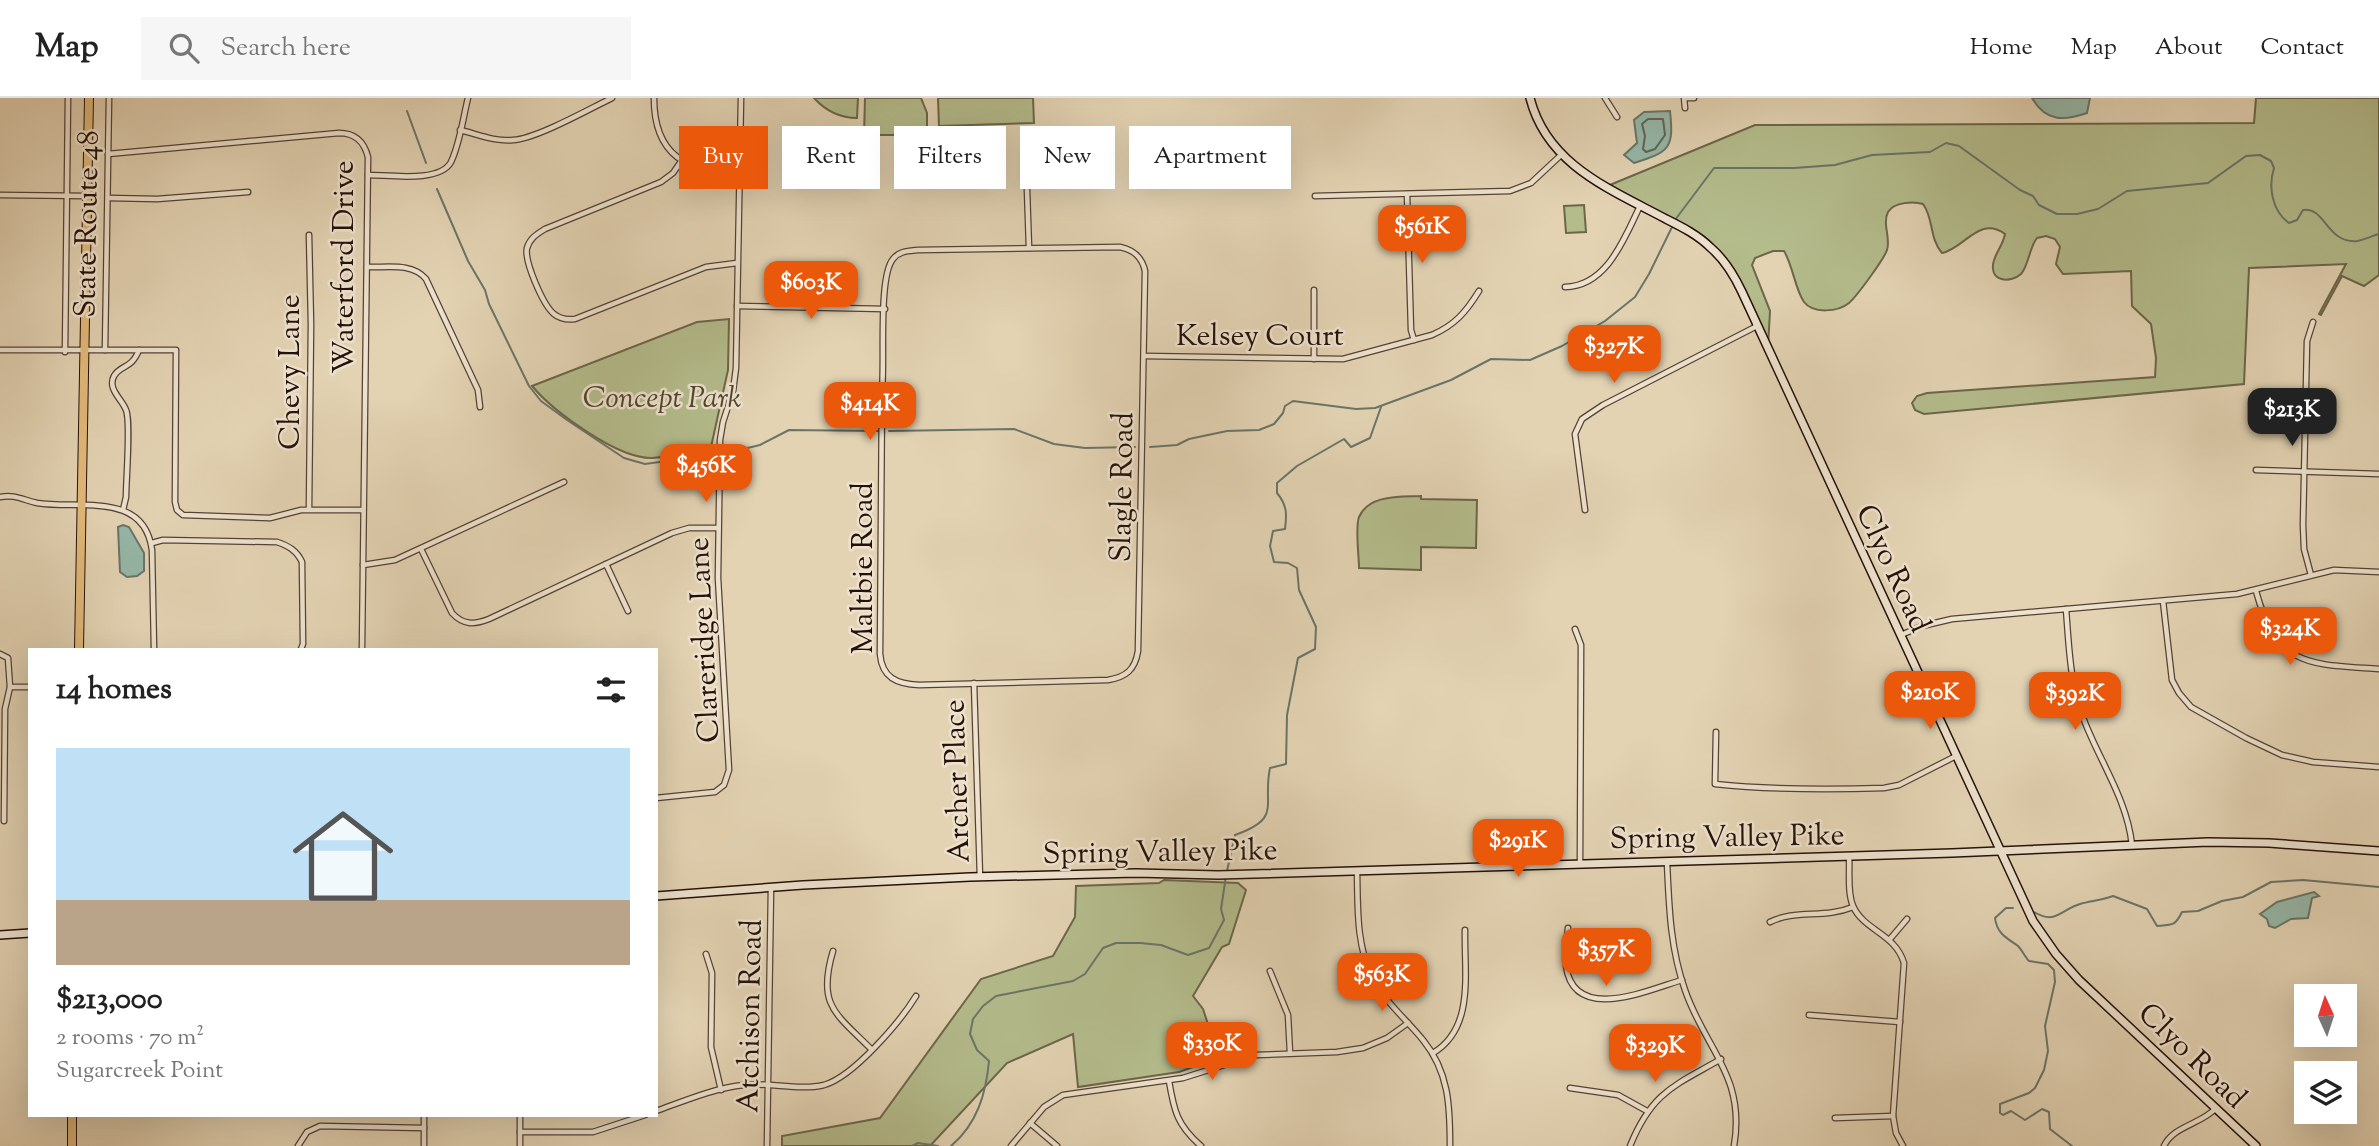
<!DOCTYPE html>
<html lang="en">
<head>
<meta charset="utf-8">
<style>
  :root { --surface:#fff; --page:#f6f6f6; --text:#222; --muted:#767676; --line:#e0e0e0; --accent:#ea580c }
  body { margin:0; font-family:"Sorts Mill Goudy",serif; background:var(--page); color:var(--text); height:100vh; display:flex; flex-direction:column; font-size:26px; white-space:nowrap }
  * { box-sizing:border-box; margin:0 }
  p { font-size:23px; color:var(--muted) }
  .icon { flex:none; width:38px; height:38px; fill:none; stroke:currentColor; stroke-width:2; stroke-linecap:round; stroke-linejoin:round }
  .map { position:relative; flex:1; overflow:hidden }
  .drawer { position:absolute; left:28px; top:550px; width:630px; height:469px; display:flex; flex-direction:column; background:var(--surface); border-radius:0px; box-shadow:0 7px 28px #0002 }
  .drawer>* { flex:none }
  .top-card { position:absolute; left:679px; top:28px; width:665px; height:63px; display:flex; gap:14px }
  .needle { width:46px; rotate:357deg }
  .buttons { position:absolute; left:2294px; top:886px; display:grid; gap:14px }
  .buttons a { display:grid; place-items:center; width:63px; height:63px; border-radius:0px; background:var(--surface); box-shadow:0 7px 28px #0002; font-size:35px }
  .price { position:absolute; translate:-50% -60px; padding:0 16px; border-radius:14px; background:var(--accent); color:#fff; font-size:23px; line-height:46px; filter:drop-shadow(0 2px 4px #0008) }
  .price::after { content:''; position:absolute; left:50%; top:42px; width:21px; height:16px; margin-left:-10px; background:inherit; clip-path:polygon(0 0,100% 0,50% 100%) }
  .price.current { background:#222; color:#fff }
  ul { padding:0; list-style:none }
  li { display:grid; align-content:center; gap:14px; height:371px; padding:0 28px }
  li span { display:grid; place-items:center; height:217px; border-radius:0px; color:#555 }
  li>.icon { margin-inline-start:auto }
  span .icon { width:126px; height:126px; fill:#fffc; stroke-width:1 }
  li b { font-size:30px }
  h2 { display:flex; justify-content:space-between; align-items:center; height:84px; padding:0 28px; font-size:30px }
  .chip { padding:0 24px; border-radius:0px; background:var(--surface); box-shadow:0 7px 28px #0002; font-size:24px; line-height:63px }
  .chip.current { background:var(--accent); color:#fff }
  header { display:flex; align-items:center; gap:42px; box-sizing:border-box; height:98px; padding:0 35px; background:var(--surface); border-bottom:2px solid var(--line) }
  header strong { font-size:33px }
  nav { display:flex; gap:38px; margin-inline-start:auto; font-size:24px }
  .search { width:490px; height:63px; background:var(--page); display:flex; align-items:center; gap:18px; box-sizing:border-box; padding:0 24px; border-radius:0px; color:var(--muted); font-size:26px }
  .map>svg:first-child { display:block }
</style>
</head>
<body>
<header>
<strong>Map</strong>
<div class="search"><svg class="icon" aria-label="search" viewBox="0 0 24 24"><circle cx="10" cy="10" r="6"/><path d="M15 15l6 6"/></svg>Search here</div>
<nav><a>Home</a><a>Map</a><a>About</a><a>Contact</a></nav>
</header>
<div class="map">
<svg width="2379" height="1048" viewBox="0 0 2379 1048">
  <rect width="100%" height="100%" fill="#e3d3b3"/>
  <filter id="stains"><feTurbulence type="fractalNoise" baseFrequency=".00286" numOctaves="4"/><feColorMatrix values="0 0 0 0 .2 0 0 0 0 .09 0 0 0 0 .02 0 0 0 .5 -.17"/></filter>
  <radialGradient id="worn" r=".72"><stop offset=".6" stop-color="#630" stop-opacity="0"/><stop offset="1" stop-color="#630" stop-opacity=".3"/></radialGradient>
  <g fill="#b4bc8c" stroke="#6c664a" stroke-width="2">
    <path d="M814,0H858L857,20C839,20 826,13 814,0Z"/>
    <path d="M865,0H921L927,15V37H864Z"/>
    <path d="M938,0H1033L1034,25L939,28Z"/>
    <path d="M2256,0H2379V177L2364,188L2342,178L2321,217L2319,216L2346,166L2249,170L2244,286L1924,316L1915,312L1912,305L1917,298L1927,295L2155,279L2156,260L2151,226L2132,208L2131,173L2063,176L2056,166L2060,149L2055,141L2046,138L2037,140C2029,150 2029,167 2021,176C2011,185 1991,184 1993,167C1994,156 2003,148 2005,136C1979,117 1964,151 1942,155C1929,140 1934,121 1923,106C1914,103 1894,104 1888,114C1882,126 1891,140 1887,152C1884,161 1857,198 1849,205C1838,214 1813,216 1804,204C1795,191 1793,168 1784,153H1773L1755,160L1752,167L1770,213L1768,249L1742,194L1711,149L1605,89L1755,27L2254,25Z"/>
    <path d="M1584,107L1586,134L1566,135L1564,108Z"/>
    <path d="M729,221L728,272L711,349C692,352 671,359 652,360C618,361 554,314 532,288L697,224Z"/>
    <path d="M1421,398V401L1477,402L1476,450L1421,449V472L1359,470C1359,458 1355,429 1359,419C1369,396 1401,399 1421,398Z"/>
    <path d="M1164,782L1238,785L1246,792L1229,846L1222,849L1193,898L1203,911L1219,960L1179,974L1078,989L1073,936L1007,965L930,1048H782V1038L880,1020L981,881L1053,858L1075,819L1076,788L1159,785Z"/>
  </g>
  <g fill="#96b8a9" stroke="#697569" stroke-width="2">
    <path d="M2032,0H2090L2087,15C2064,23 2046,24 2032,0Z"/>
    <path d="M1670,13C1674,50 1670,54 1634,65L1624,57L1637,45L1634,22L1644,14Z"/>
    <path d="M123,427L129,429L144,455V473L137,478L127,479L120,474L118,429Z"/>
    <path d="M2314,794L2319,798L2312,800L2308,820L2291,821L2275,830L2269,828L2267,821L2260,816L2277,804Z"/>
  </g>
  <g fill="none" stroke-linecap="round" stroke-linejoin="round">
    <path stroke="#5e6459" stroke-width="2" d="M1648,21H1663L1665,37L1655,51L1646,54L1643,51L1645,38L1642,26Z"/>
    <g stroke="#697569" stroke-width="2">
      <path d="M407,13L426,65"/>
      <path d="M437,91L468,163L485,192L489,206L529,288L541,303L567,322L624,360L645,366L710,357"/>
      <path d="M1675,122L1714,70H1794L1835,67L1872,57L1930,54L1946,45L1959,48L2020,92L2033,98L2039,107L2057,116H2077L2098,111L2127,93L2208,85L2246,58L2260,57L2271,63L2274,70C2268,89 2272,113 2289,125L2297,122L2303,112C2325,108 2327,146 2357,143C2364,142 2372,138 2379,136"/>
      <path d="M889,333L1014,331L1054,346L1085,350L1135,349"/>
      <path d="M1150,349L1177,347L1189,341L1227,333L1259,332L1274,326L1283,315L1285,308L1293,303L1356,311L1375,310L1451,282L1491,261L1530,262L1562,248L1605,223L1635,199L1649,176L1673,127"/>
      <path d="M731,354L760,347L789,332L878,333"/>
      <path d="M1227,773L1235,737C1283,720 1262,708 1270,670L1286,666L1287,617L1298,560L1315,551L1316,529L1299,492L1297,470L1288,465L1274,464L1270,448L1273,433L1285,431C1287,416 1287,407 1277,395V385L1297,368L1344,341L1351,349L1370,340L1381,309"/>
      <path d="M2013,810H2006L1995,820C1997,836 2007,840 2018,848C2022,852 2025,859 2029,863L2048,866L2054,872L2055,884L2045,928L2048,953L2044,972L2035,990L2029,995L2000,1006V1015L2003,1017L2011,1013L2025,1022L2042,1011L2049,1014L2050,1031L2072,1048"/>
      <path d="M2034,814C2056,827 2060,812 2080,806C2091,803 2102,802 2113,798L2147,811L2157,828C2173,827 2175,828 2182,814L2198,813L2222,803L2243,799L2271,784L2303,782L2379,789"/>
      <path d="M912,1048L918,1045L938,1048"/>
      <path d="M951,1048C977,1026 986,996 989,963L977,952L970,936L973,921L983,908L996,898L1073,883L1085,876L1103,850L1116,845H1140L1161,847L1188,857L1209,850L1224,822L1221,811L1226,778"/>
    </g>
    <g stroke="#544234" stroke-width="7">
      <g id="street">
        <path d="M654,0C654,58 687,74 739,75"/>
        <path d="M1605,0L1617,19"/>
        <path d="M1684,0L1685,10"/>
        <path d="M1686,0H1694"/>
        <path d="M460,32C477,36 495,44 513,42C536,41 589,11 612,0"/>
        <path d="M108,56L339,35C355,35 364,43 368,59L362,551"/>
        <path d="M682,62L673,75L661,84L545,131C537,136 530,140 527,150C524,163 543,207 554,216C560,221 567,222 575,221L706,169L737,165"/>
        <path d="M1026,62L1029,150"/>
        <path d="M368,77C389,77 440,85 451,64C460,45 463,20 468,0"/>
        <path d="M1407,96L1411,232L1414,242"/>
        <path d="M0,97L87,98"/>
        <path d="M1315,98L1510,93L1531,85L1561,57"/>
        <path d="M108,100L157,101L248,94"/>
        <path d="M1120,149C1134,152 1142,159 1145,173L1138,553C1135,572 1126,579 1108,582L919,587C897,586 882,580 880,556L882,292C885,264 878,179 893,161C899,153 908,153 918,152Z"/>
        <path d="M367,169C386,170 412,164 426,181L478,292L480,309"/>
        <path d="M1565,189C1607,188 1624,141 1640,108"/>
        <path d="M737,208L885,211"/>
        <path d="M0,252H176L175,404L177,412L183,417L270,420L301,412H363"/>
        <path d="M105,252L109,0"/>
        <path d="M65,254L68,0"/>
        <path d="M1144,258L1343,261L1432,237C1455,227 1466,214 1479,193"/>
        <path d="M1314,261V192"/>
        <path d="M2256,372L2379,376"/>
        <path d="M0,399C15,396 23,402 37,405C78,412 144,392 152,452L154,551"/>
        <path d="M309,411L311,226L309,137"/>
        <path d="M123,412L126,399C126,383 131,323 126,312C122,301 107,291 114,278C121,266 131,272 139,252"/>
        <path d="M1585,412L1575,336L1582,321L1603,307L1757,228"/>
        <path d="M152,445L163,442L277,444C289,448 297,453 302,464L303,546L301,551"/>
        <path d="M421,451L452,515C463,527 474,527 489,521L672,435L689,430H718"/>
        <path d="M606,466L628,513"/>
        <path d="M363,467L395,462L564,384"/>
        <path d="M2311,477L2304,451L2303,427L2307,243L2313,224"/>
        <path d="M2256,493C2277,570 2309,566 2379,571"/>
        <path d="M2163,503L2172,582L2179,595L2191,609L2246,640L2282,657L2313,664L2379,669"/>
        <path d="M2066,511C2069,549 2070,587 2084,622C2100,664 2127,701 2132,747"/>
        <path d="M1575,531L1581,547L1580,765"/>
        <path d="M1901,537L1922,528L1952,521L2237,496L2334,472L2379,474"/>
        <path d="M0,556L8,560L10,589L5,611L4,723"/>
        <path d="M974,585L980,779"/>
        <path d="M10,589H30"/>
        <path d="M1716,634L1715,686C1772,692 1827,692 1884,690L1899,687L1956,658"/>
        <path d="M656,700L715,694L724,687L729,672L718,480L720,342L723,324L733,293L736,270L741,0"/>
        <path d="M1849,758C1850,773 1847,794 1853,808C1864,833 1895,835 1904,865L1893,1018L1896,1035L1903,1048"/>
        <path d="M1667,764C1669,807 1670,850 1685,892C1705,951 1746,978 1734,1048"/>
        <path d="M1357,774C1358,809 1356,846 1372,879C1384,903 1406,921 1423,942C1449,974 1450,1008 1450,1048"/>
        <path d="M1770,824C1796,811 1824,821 1853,809"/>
        <path d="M1568,830C1567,842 1564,856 1566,868C1574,926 1648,892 1682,882"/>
        <path d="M1890,841L1907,821"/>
        <path d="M833,853C817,907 835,915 871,951"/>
        <path d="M706,856L712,875L711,949L721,992"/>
        <path d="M1270,873L1288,917L1290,955"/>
        <path d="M1809,917L1900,924"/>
        <path d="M1433,955C1475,930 1464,875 1465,832"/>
        <path d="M1169,983C1174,1013 1177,1027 1201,1048"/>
        <path d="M1570,990L1618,997L1647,1013"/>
        <path d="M656,1013C684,1003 714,990 744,987C770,984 799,993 824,987C853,979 900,924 916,898"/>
        <path d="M1835,1020L1893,1018"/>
        <path d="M1030,1025L1057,1048"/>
        <path d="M520,1034H593L645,1017"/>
        <path d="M298,1048L307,1034L320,1028L424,1030"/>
        <path d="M424,1048V1017"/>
        <path d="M520,1048V1017"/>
        <path d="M767,1048L771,790"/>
        <path d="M1011,1048L1044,1009L1063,997L1183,980L1256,957L1337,954L1363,950L1387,940L1408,925"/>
        <path d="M1630,1048C1652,994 1674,988 1721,961"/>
        <path d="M2164,1048C2173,1028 2202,1026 2216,1010"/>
      </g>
    </g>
    <g stroke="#251109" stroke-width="10">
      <g id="secondary">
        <path d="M1530,0C1547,67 1610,91 1666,121C1682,129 1698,137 1711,150C1725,162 1734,177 1742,194L2033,823L2056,856L2079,882L2256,1048"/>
        <path d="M656,798L803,787L970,779L1136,775L1218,777L1952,755L2208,744L2269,745L2379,753"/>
        <path d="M0,837L30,835"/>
      </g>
    </g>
    <g stroke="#251109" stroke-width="10">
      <g id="primary">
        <path d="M79,551L89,0"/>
        <path d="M72,1048V1017"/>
      </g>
    </g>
    <use href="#street" stroke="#ede2ce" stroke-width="4.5"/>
    <use href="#secondary" stroke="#ede2ce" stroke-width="7"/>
    <use href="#primary" stroke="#e2ba7a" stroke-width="8"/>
  </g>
  <g text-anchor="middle" stroke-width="5" stroke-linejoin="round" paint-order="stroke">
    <g font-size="30" fill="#251109" stroke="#ede2ce">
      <text transform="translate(86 126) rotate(-89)" y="10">State Route 48</text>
      <text transform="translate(343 169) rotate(-90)" y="10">Waterford Drive</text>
      <text x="1260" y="247">Kelsey Court</text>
      <text transform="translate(289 274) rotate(-90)" y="10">Chevy Lane</text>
      <text transform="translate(1121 389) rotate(-89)" y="10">Slagle Road</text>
      <text transform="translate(862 470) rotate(-90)" y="10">Maltbie Road</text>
      <text transform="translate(1894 470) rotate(65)" y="10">Clyo Road</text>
      <text transform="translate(703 542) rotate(-93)" y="10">Clareridge Lane</text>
      <text transform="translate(956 683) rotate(-92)" y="10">Archer Place</text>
      <text transform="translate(1727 738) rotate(-1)" y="10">Spring Valley Pike</text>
      <text transform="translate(1160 753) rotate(-1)" y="10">Spring Valley Pike</text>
      <text transform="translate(749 918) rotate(-89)" y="10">Atchison Road</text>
      <text transform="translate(2193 957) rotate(44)" y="10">Clyo Road</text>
    </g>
    <g font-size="30" font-style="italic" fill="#504430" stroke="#ede2ce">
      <text x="662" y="309">Concept Park</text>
    </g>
  </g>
  <rect width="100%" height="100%" filter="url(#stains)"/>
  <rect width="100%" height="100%" fill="url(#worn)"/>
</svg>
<div class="buttons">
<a><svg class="needle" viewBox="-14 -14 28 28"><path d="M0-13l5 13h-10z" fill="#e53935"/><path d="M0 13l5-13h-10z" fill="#767676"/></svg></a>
<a><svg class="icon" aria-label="layers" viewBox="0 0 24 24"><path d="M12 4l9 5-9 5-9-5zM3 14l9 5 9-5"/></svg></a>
</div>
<b class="price" style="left:1422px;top:167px">$561K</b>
<b class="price" style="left:811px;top:223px">$603K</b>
<b class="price" style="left:1614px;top:287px">$327K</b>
<b class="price" style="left:870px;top:344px">$414K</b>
<b class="price current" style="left:2292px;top:350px">$213K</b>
<b class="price" style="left:706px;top:406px">$456K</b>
<b class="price" style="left:2290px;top:569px">$324K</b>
<b class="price" style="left:1930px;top:633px">$210K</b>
<b class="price" style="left:2075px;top:634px">$392K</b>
<b class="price" style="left:1518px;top:781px">$291K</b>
<b class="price" style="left:1606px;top:890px">$357K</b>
<b class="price" style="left:1382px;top:915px">$563K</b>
<b class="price" style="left:1212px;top:984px">$330K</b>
<b class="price" style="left:1655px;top:986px">$329K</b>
<div class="top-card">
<a class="chip current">Buy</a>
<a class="chip">Rent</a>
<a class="chip">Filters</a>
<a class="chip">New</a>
<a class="chip">Apartment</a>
</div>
<section class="drawer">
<h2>14 homes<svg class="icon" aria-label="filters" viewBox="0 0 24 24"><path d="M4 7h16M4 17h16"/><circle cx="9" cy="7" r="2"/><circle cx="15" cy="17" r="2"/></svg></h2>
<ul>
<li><span style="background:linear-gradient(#bfe0f5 70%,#b9a48a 0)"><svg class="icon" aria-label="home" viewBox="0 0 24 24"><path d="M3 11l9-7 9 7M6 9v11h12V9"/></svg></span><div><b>$213,000</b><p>2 rooms · 70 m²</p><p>Sugarcreek Point</p></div></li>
</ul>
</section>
</div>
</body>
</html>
